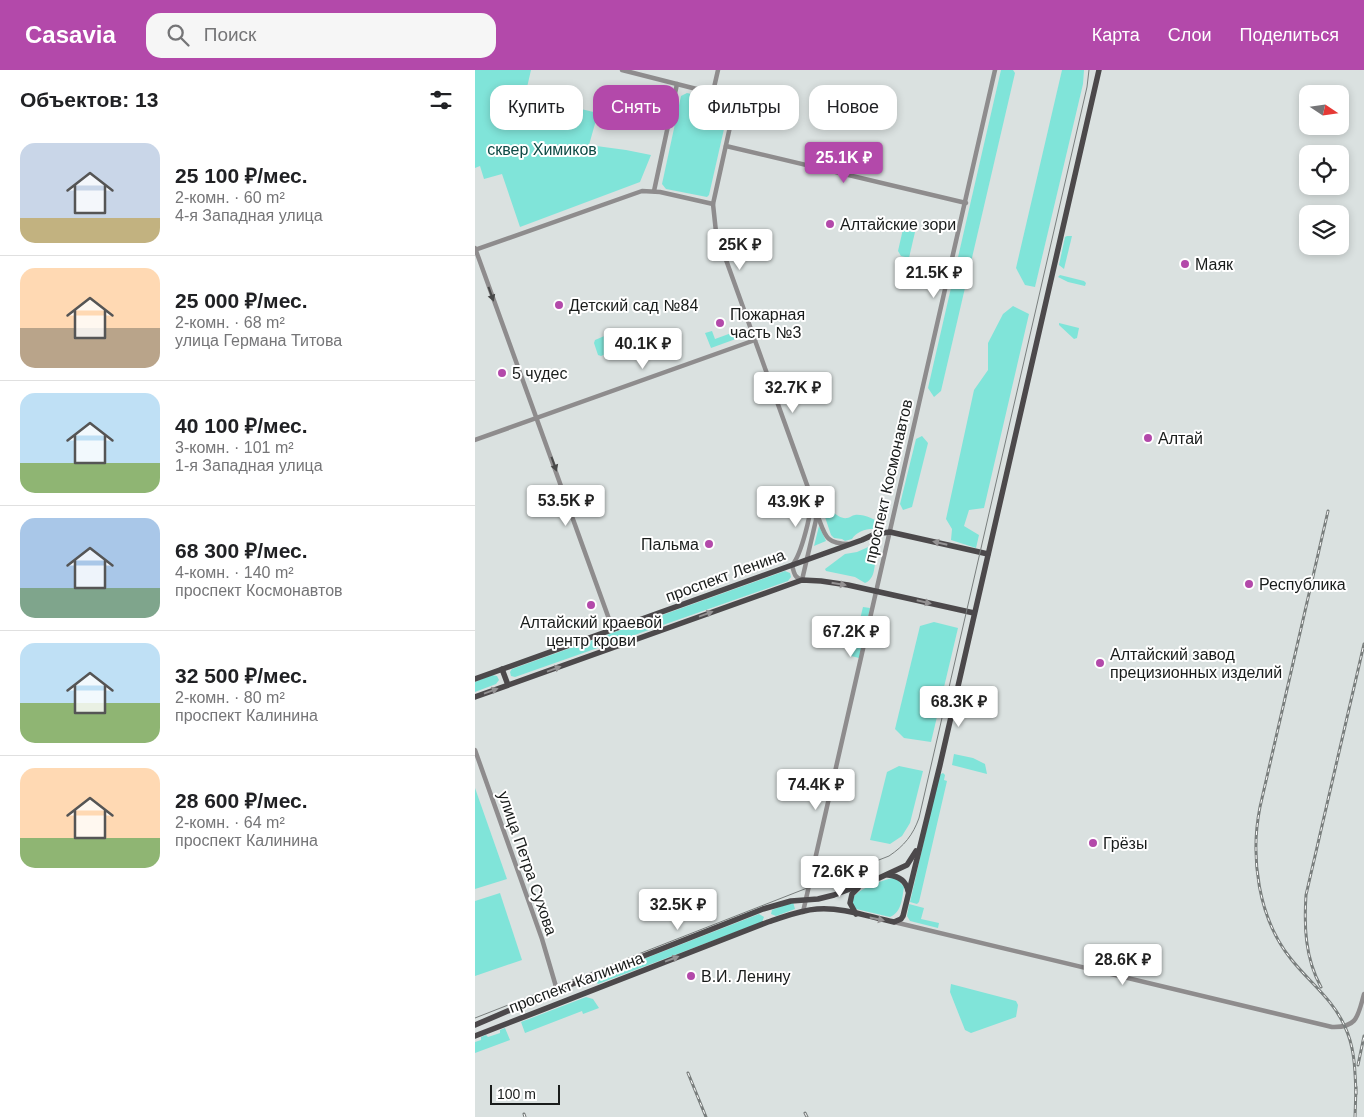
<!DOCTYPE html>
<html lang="ru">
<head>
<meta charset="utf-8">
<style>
  :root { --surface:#fff; --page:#f6f6f6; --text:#202124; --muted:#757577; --line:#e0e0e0; --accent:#b349aa }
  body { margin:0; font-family:Helvetica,sans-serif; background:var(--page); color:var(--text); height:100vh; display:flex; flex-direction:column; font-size:19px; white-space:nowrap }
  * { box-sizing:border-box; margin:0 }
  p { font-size:16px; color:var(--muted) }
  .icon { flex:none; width:28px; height:28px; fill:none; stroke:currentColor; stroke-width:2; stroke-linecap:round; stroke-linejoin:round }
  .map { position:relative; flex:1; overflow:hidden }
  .side { display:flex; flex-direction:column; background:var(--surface); width:475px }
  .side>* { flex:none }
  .top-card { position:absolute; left:15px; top:15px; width:475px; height:45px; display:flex; gap:10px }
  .needle { width:32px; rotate:103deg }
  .controls { position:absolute; left:824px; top:15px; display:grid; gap:10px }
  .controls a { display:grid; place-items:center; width:50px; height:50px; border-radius:10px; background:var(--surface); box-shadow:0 2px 8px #0003; font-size:25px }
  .scale { position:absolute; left:15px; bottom:12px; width:70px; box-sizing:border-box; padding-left:5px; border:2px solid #191c1b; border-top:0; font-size:14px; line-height:18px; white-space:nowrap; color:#191c1b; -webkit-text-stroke:4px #fff; paint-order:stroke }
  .price { position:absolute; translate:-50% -42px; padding:0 11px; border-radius:5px; background:#fff; color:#222; font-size:16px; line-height:32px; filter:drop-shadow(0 1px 2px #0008) }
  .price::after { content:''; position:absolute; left:50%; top:30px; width:15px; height:11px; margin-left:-8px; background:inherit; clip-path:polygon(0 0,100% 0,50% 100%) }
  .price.on { background:var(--accent); color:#fff }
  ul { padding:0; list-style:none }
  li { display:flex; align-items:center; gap:15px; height:125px; padding:0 20px }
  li+li { border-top:1px solid var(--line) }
  li span { display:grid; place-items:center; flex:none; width:140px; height:100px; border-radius:15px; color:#555 }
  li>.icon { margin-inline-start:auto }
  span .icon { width:60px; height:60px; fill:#fffc; stroke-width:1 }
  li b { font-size:21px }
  h2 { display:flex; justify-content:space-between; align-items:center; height:60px; padding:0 20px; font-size:21px }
  .chip { padding:0 18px; border-radius:15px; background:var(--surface); box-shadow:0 2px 8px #0003; font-size:18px; line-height:45px }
  .chip.on { background:var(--accent); color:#fff }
  header { display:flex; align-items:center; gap:30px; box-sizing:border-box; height:70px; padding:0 25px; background:var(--accent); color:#fff }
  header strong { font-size:24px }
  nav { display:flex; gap:28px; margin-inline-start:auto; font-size:18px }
  .search { width:350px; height:45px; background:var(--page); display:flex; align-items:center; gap:12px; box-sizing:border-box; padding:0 18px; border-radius:15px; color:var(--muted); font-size:19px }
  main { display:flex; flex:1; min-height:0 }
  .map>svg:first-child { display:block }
</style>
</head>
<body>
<header>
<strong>Casavia</strong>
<div class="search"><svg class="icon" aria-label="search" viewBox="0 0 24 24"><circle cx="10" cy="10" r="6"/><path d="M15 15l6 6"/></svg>Поиск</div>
<nav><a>Карта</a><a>Слои</a><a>Поделиться</a></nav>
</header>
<main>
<section class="side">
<h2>Объектов: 13<svg class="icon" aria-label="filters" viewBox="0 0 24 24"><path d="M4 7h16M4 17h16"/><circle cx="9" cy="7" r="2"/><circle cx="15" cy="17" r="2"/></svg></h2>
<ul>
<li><span style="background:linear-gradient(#c9d6e8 75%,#c2b280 0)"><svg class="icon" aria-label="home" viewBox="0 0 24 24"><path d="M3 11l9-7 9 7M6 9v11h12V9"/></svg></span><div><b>25 100 ₽/мес.</b><p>2-комн. · 60 m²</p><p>4-я Западная улица</p></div></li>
<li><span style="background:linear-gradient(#ffd9b3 60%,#b9a48a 0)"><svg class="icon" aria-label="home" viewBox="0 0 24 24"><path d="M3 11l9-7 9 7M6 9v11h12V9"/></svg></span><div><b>25 000 ₽/мес.</b><p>2-комн. · 68 m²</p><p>улица Германа Титова</p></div></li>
<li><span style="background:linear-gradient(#bfe0f5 70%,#8fb573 0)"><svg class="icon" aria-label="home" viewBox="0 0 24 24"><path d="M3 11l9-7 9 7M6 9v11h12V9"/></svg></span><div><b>40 100 ₽/мес.</b><p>3-комн. · 101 m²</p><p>1-я Западная улица</p></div></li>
<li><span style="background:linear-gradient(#a9c7e8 70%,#7fa58c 0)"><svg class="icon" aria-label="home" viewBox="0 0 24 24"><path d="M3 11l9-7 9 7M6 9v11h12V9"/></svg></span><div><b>68 300 ₽/мес.</b><p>4-комн. · 140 m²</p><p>проспект Космонавтов</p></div></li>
<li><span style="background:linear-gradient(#bfe0f5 60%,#8fb573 0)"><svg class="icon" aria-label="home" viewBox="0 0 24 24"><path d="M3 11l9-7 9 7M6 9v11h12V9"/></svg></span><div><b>32 500 ₽/мес.</b><p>2-комн. · 80 m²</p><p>проспект Калинина</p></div></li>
<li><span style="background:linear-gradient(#ffd9b3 70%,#8fb573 0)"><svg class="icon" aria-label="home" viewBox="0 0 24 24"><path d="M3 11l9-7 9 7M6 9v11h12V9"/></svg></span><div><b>28 600 ₽/мес.</b><p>2-комн. · 64 m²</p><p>проспект Калинина</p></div></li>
</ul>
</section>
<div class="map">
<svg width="889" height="1047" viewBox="0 0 889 1047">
  <rect width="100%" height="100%" fill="#dae1e0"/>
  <g fill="#80e4d9">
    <path d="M0,0H56L50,26L123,43L114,75L151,80L176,85L165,112L45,157L27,104L9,109L5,96L0,98Z"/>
    <path d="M526,0H538L540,3L466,321L459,327L453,318Z"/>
    <path d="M587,0H609L608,14L560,217L550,215L541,198Z"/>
    <path d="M212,23L250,32L254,37L234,125L232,127L191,119L187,114L206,26Z"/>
    <path d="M428,159L440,162L434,188L426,186L423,181Z"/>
    <path d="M592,166H597L589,199L584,195L590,167Z"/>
    <path d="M585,205L609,211L611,213L610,216L593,212L583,207Z"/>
    <path d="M538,236L554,244L509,438L494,440L489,456L504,465L501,478L476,470L477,459L471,449L499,320L513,300V273L528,244Z"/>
    <path d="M584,253L604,258L602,268L599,269L584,255Z"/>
    <path d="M148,258L151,260L155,272V274L126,286L123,285L119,273L120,270Z"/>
    <path d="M270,258L269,266L236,278L230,263L237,261L240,269Z"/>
    <path d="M447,366L453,373L437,437L428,440L425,434L441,369Z"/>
    <path d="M358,442C361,445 367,449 372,448C375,448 377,445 380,445C388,444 401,449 406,455L401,459C392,458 381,462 377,469L370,471L367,469L359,468L356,465L350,447Z"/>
    <path d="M344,456L351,471L339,476Z"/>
    <path d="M400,474L404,475L403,478C398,489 403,508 390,513L380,507L351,501L350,499L370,484L382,482Z"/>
    <path d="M310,501L315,503L316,507L313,511L40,607L36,606L35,602L37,599Z"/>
    <path d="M388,537L395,538L384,588L376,586Z"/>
    <path d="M459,552L483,558L456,672L429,668L420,659L445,556Z"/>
    <path d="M17,605L22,606L24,610L21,614L0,622V612Z"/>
    <path d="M479,684L498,688L510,694L512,704L477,695Z"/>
    <path d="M424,696L448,701L435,753L427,766L415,774L395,770L412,702Z"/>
    <path d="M468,703L470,705L469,710L472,711L444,832L442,834L435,832L464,705Z"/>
    <path d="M0,718L32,809L0,819Z"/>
    <path d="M417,808L422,809L429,817C427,828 427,842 415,847L381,839C365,823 407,811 417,808Z"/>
    <path d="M25,823L47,890L0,906V831Z"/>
    <path d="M318,832L320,839L301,846L296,844L297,840Z"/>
    <path d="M434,834L449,838L446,849L464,853L463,858L435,851L432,846Z"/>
    <path d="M284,844L289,847L287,852L123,914L119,910L120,908Z"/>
    <path d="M476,914L541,931L543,935L541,947L496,963L490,960L475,922Z"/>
    <path d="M111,927L118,929L124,938L108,944L107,941L50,963L46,952Z"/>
    <path d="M30,958L35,970L0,983V972L6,970V967L11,965L13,967L25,963V960Z"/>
  </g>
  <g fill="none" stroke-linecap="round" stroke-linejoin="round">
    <g stroke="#8e8c8d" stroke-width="4.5">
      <path d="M147,0L257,28L260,34L238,134L241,162L336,426L340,436L341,450L327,510C319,507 319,503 317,495C326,486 338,439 336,426"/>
      <path d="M238,22L243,0"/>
      <path d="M251,76L491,133"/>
      <path d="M179,121L202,14"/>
      <path d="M0,178L138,560"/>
      <path d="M0,180L167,121L185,122L238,134"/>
      <path d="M0,370L280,270"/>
      <path d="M342,444C350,464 349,474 374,474"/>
      <path d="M0,680L67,869L82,920"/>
      <path d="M328,842L520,0"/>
      <path d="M419,852L857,957C883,958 883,945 889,924"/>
    </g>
    <g stroke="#4c494b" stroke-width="5.5">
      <path d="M27,599L33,615"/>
      <path d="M0,609L387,470L400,464L415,462L513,484"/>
      <path d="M0,627L327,510L346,511L373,515L499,543"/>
      <path d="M413,805C423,806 431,810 433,821"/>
      <path d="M381,844L375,833L377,824L383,818"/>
      <path d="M0,955L82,920L288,839L316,831L343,829L359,825L404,808L432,795L441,781"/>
      <path d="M0,966L293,852C309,847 325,840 342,839C368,837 394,847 419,852L426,849L428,846L465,695L624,0"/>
    </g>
    <path stroke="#797e7d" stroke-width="1" d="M0,948L414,786C429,776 438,765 444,748L612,17L614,0"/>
    <g stroke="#797e7d" stroke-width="3">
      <g id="rail">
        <path d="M853,441L785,737C775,787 783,848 816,889C834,912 858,929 870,957C880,978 880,1001 881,1024"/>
        <path d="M846,917C830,888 829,856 831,825L889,574"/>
        <path d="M883,995L889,966"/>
        <path d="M213,1003L231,1047"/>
        <path d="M330,1043L332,1047"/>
        <path d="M49,1044L50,1047"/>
        <path d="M880,1047L881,1017"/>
      </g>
    </g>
    <use href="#rail" stroke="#fff" stroke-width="1" stroke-dasharray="4" stroke-linecap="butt"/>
  </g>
  <defs><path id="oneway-solid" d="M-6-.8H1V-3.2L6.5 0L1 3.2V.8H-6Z" transform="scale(1.25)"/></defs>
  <g fill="#484949">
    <use href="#oneway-solid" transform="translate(16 224) rotate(70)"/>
    <use href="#oneway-solid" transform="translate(79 394) rotate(70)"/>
  </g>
  <g fill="#949293">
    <use href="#oneway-solid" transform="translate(465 473) rotate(-167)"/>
    <use href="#oneway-solid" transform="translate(364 514) rotate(9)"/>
    <use href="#oneway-solid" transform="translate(449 532) rotate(13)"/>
    <use href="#oneway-solid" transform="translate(231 544) rotate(-20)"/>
    <use href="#oneway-solid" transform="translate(79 599) rotate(-20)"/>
    <use href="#oneway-solid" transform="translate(16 621) rotate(-20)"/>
    <use href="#oneway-solid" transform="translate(402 849) rotate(12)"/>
    <use href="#oneway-solid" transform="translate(197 889) rotate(-21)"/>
  </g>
  <g fill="#b349aa" stroke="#fff" stroke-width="2">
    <circle cx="355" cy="154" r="5"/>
    <circle cx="710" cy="194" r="5"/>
    <circle cx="84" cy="235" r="5"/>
    <circle cx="245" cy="253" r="5"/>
    <circle cx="27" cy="303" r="5"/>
    <circle cx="673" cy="368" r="5"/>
    <circle cx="234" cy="474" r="5"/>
    <circle cx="774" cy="514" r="5"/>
    <circle cx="116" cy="535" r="5"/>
    <circle cx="625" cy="593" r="5"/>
    <circle cx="618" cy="773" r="5"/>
    <circle cx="216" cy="906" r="5"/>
  </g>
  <g text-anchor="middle" stroke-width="4" stroke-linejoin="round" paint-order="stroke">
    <g font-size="16" fill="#0e4b46" stroke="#fff">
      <text x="67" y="85">сквер Химиков</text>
    </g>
    <g font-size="16" fill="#191c1b" stroke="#fff" text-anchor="start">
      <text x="365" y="160">Алтайские зори</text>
      <text x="720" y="200">Маяк</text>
      <text x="94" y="241">Детский сад №84</text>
      <text x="255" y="250">Пожарная<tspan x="255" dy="18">часть №3</tspan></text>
      <text x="37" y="309">5 чудес</text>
      <text x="683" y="374">Алтай</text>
      <text x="224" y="480" text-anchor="end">Пальма</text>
      <text x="784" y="520">Республика</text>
      <text x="116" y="558" text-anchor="middle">Алтайский краевой<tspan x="116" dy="18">центр крови</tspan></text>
      <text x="635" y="590">Алтайский завод<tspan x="635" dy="18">прецизионных изделий</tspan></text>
      <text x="628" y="779">Грёзы</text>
      <text x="226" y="912">В.И. Ленину</text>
    </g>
    <g font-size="16" fill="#191c1b" stroke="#fff">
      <text transform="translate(413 411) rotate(-77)" y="6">проспект Космонавтов</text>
      <text transform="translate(250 505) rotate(-20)" y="6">проспект Ленина</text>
      <text transform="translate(53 793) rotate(71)" y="6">улица Петра Сухова</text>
      <text transform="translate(101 912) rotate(-21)" y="6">проспект Калинина</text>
    </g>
  </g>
</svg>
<div class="controls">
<a><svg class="needle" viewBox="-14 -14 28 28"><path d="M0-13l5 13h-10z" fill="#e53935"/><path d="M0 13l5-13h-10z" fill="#757577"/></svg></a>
<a><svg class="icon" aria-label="locate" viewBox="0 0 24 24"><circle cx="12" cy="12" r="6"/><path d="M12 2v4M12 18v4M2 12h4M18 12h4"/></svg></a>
<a><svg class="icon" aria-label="layers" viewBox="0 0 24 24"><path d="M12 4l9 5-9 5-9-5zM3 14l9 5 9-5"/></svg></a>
</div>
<div class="scale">100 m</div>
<b class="price on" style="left:369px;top:114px">25.1K ₽</b>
<b class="price" style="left:265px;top:201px">25K ₽</b>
<b class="price" style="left:459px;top:229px">21.5K ₽</b>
<b class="price" style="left:168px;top:300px">40.1K ₽</b>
<b class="price" style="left:318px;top:344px">32.7K ₽</b>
<b class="price" style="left:91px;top:457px">53.5K ₽</b>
<b class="price" style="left:321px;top:458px">43.9K ₽</b>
<b class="price" style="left:376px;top:588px">67.2K ₽</b>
<b class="price" style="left:484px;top:658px">68.3K ₽</b>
<b class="price" style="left:341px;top:741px">74.4K ₽</b>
<b class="price" style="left:365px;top:828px">72.6K ₽</b>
<b class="price" style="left:203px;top:861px">32.5K ₽</b>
<b class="price" style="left:648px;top:916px">28.6K ₽</b>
<div class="top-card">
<a class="chip">Купить</a>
<a class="chip on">Снять</a>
<a class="chip">Фильтры</a>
<a class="chip">Новое</a>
</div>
</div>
</main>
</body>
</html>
